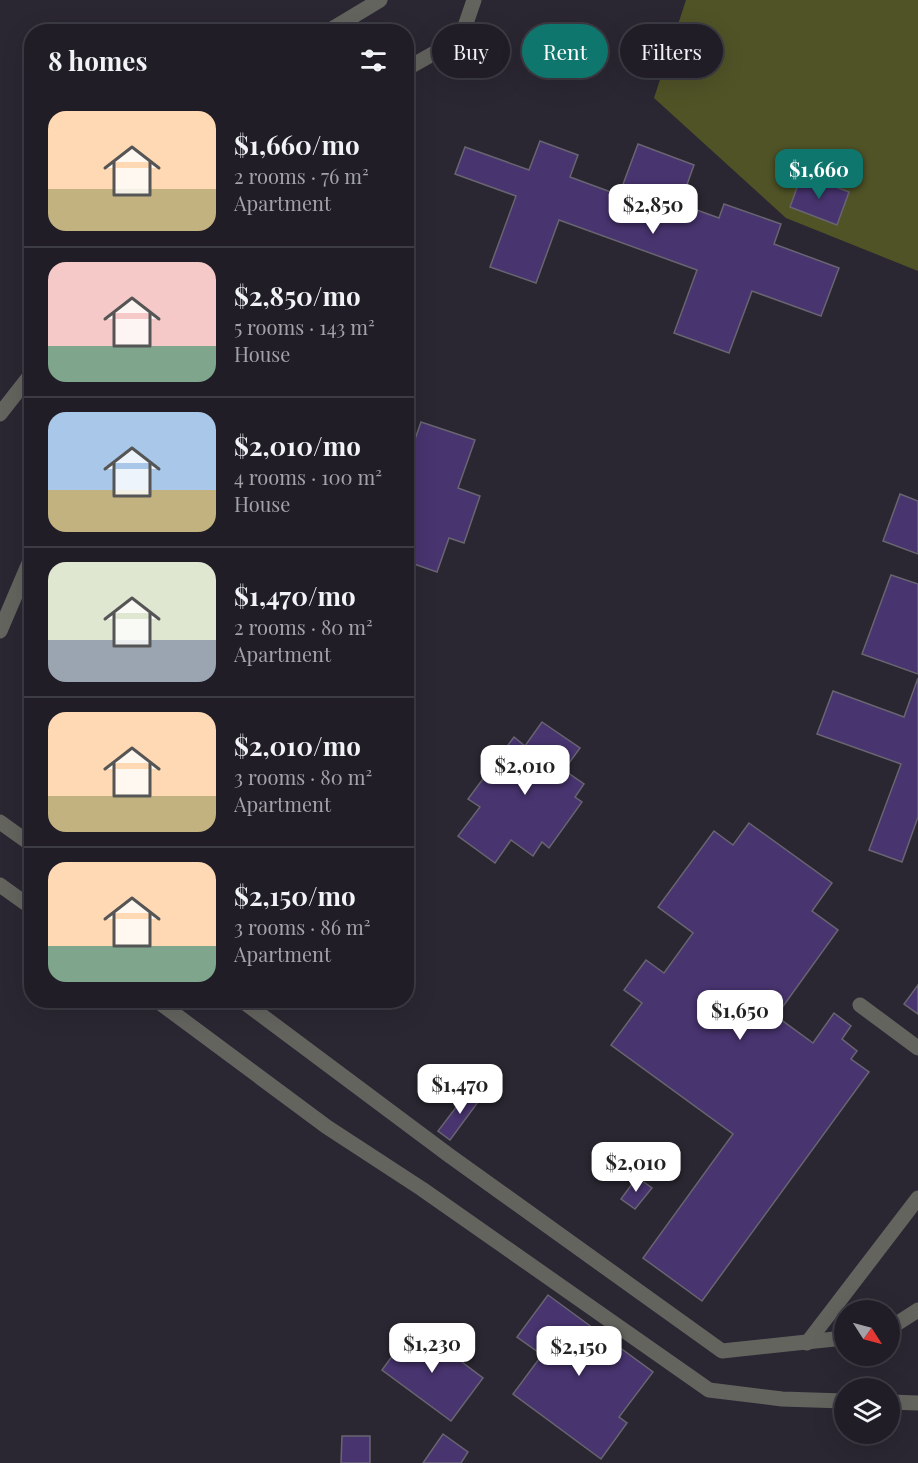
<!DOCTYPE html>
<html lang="en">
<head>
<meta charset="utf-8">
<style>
  :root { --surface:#201d26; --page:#28262e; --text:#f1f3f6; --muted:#a2a2a7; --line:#3d3b43; --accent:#0f766e }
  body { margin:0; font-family:"Playfair Display",serif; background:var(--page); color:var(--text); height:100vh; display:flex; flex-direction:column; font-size:22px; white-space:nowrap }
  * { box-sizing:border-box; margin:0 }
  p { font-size:20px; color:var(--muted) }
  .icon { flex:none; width:33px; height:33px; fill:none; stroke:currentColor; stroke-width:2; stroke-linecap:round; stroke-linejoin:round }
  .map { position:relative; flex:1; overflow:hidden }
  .details { position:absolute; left:24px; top:24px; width:390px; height:984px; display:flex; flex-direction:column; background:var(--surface); border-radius:24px; box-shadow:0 6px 24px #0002,0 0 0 2px var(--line) }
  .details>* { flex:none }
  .hud { position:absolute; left:432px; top:24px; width:396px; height:54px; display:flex; gap:12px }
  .needle { width:39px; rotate:126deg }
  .fabs { position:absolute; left:834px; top:1300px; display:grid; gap:12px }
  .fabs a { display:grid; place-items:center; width:66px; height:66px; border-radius:50%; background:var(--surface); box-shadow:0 6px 24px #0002,0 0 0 2px var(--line); font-size:30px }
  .price { position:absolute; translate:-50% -51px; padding:0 14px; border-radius:12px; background:#fff; color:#222; font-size:20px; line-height:39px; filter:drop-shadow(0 2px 3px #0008) }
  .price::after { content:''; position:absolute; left:50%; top:36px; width:18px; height:14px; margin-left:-9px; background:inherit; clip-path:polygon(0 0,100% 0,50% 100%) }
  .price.active { background:var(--accent); color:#fff }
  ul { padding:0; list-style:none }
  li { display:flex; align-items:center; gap:18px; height:150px; padding:0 24px }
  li+li { border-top:2px solid var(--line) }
  li span { display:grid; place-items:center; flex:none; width:168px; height:120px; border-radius:18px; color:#555 }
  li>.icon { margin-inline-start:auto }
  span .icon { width:72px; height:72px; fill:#fffc; stroke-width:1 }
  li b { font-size:26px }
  h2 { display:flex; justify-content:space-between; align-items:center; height:72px; padding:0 24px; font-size:26px }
  .chip { padding:0 21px; border-radius:27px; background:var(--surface); box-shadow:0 6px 24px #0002,0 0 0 2px var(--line); font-size:21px; line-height:54px }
  .chip.active { background:var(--accent); color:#fff }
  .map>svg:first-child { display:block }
</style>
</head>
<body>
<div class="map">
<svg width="918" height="1463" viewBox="0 0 918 1463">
  <rect width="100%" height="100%" fill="#2a2732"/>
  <path fill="#505326" d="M686,0H918V271L786,218L654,98Z"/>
  <g fill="#48346f" stroke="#686571" stroke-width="1.5">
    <path d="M540,141L578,155L570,177L619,195L638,144L694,165L680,204L719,218L724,204L781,224L774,244L839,268L821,316L752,291L729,353L674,333L697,270L559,220L536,283L490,267L516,196L455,174L465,147L529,170Z"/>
    <path d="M802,174L849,192L837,225L790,207Z"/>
    <path d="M421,422L475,440L458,488L480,496L464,543L449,538L437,572L414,564L406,584V465Z"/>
    <path d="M900,494L918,501V554L883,541Z"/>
    <path d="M891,575L918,584V674L862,654Z"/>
    <path d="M918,678V817L902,862L869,850L901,764L817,734L833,691L904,717Z"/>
    <path d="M542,722L580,748L564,770L584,784L575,797L582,802L549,848L542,842L533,856L511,840L495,863L458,836L480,807L468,799L514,737L525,746Z"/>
    <path d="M749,823L832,883L812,911L838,930L776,1016L813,1043L834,1013L851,1026L842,1039L857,1051L851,1059L869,1072L702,1301L643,1258L733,1134L611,1045L642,1003L624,990L646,960L664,973L693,933L658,907L714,831L733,845Z"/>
    <path d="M918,985V1014L904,1004Z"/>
    <path d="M470,1089L481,1098L450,1140L438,1131Z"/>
    <path d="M637,1177L652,1188L635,1209L621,1199Z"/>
    <path d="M548,1295L653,1372L619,1417L627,1423L601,1459L513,1394L542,1355L517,1337Z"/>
    <path d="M414,1326L483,1378L451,1421L382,1370Z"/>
    <path d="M443,1434L468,1452L461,1463H423Z"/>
    <path d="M342,1436H370V1463H341Z"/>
  </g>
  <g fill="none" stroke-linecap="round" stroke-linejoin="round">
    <g stroke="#64645f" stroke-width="15">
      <path d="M327,32L380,0"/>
      <path d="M406,69L461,38L474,0"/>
      <path d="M0,414L32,373"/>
      <path d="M0,631L32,556"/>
      <path d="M0,822L32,845"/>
      <path d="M0,885L32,908"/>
      <path d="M156,1000L327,1127L422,1189L709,1390L782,1399L844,1401"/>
      <path d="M241,1000L450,1156L722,1351L844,1338"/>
      <path d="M860,1005L918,1048"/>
      <path d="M890,1328L918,1310"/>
      <path d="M807,1343L918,1198"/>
      <path d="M890,1402L918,1403"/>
    </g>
  </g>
</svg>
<div class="fabs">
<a><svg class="needle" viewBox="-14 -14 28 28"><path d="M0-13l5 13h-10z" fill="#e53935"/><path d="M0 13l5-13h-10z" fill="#a2a2a7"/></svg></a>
<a><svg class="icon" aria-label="layers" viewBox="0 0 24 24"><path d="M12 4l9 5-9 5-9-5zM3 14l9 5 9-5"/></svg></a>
</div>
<b class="price active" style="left:819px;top:200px">$1,660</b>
<b class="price" style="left:653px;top:235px">$2,850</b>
<b class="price" style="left:525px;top:796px">$2,010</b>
<b class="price" style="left:740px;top:1041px">$1,650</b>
<b class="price" style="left:460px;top:1115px">$1,470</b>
<b class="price" style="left:636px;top:1193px">$2,010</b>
<b class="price" style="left:432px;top:1374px">$1,230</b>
<b class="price" style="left:579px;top:1377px">$2,150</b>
<div class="hud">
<a class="chip">Buy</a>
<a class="chip active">Rent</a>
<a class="chip">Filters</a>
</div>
<section class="details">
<h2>8 homes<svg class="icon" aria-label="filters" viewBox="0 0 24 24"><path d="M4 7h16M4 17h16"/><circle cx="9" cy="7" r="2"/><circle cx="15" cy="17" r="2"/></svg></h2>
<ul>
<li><span style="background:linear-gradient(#ffd9b3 65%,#c2b280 0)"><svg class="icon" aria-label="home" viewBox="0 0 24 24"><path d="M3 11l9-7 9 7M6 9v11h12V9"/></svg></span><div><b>$1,660/mo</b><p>2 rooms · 76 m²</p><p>Apartment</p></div></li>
<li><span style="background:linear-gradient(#f6c9c9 70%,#7fa58c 0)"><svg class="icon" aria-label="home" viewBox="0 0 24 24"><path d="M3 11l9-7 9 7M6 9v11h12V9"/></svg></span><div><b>$2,850/mo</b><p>5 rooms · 143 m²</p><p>House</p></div></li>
<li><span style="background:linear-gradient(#a9c7e8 65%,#c2b280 0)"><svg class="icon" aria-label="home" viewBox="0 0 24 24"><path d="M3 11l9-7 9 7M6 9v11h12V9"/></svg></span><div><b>$2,010/mo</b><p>4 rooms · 100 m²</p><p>House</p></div></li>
<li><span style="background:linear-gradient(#dfe7d0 65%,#9aa5b1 0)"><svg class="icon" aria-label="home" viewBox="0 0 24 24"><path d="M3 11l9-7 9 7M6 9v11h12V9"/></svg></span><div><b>$1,470/mo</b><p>2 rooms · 80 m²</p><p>Apartment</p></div></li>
<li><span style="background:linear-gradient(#ffd9b3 70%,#c2b280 0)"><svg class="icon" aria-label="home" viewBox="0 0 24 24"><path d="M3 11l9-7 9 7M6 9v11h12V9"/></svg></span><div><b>$2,010/mo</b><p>3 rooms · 80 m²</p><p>Apartment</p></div></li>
<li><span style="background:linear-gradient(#ffd9b3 70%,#7fa58c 0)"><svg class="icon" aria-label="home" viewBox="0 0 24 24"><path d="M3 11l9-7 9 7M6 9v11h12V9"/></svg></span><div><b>$2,150/mo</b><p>3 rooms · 86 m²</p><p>Apartment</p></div></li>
</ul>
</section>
</div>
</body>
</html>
